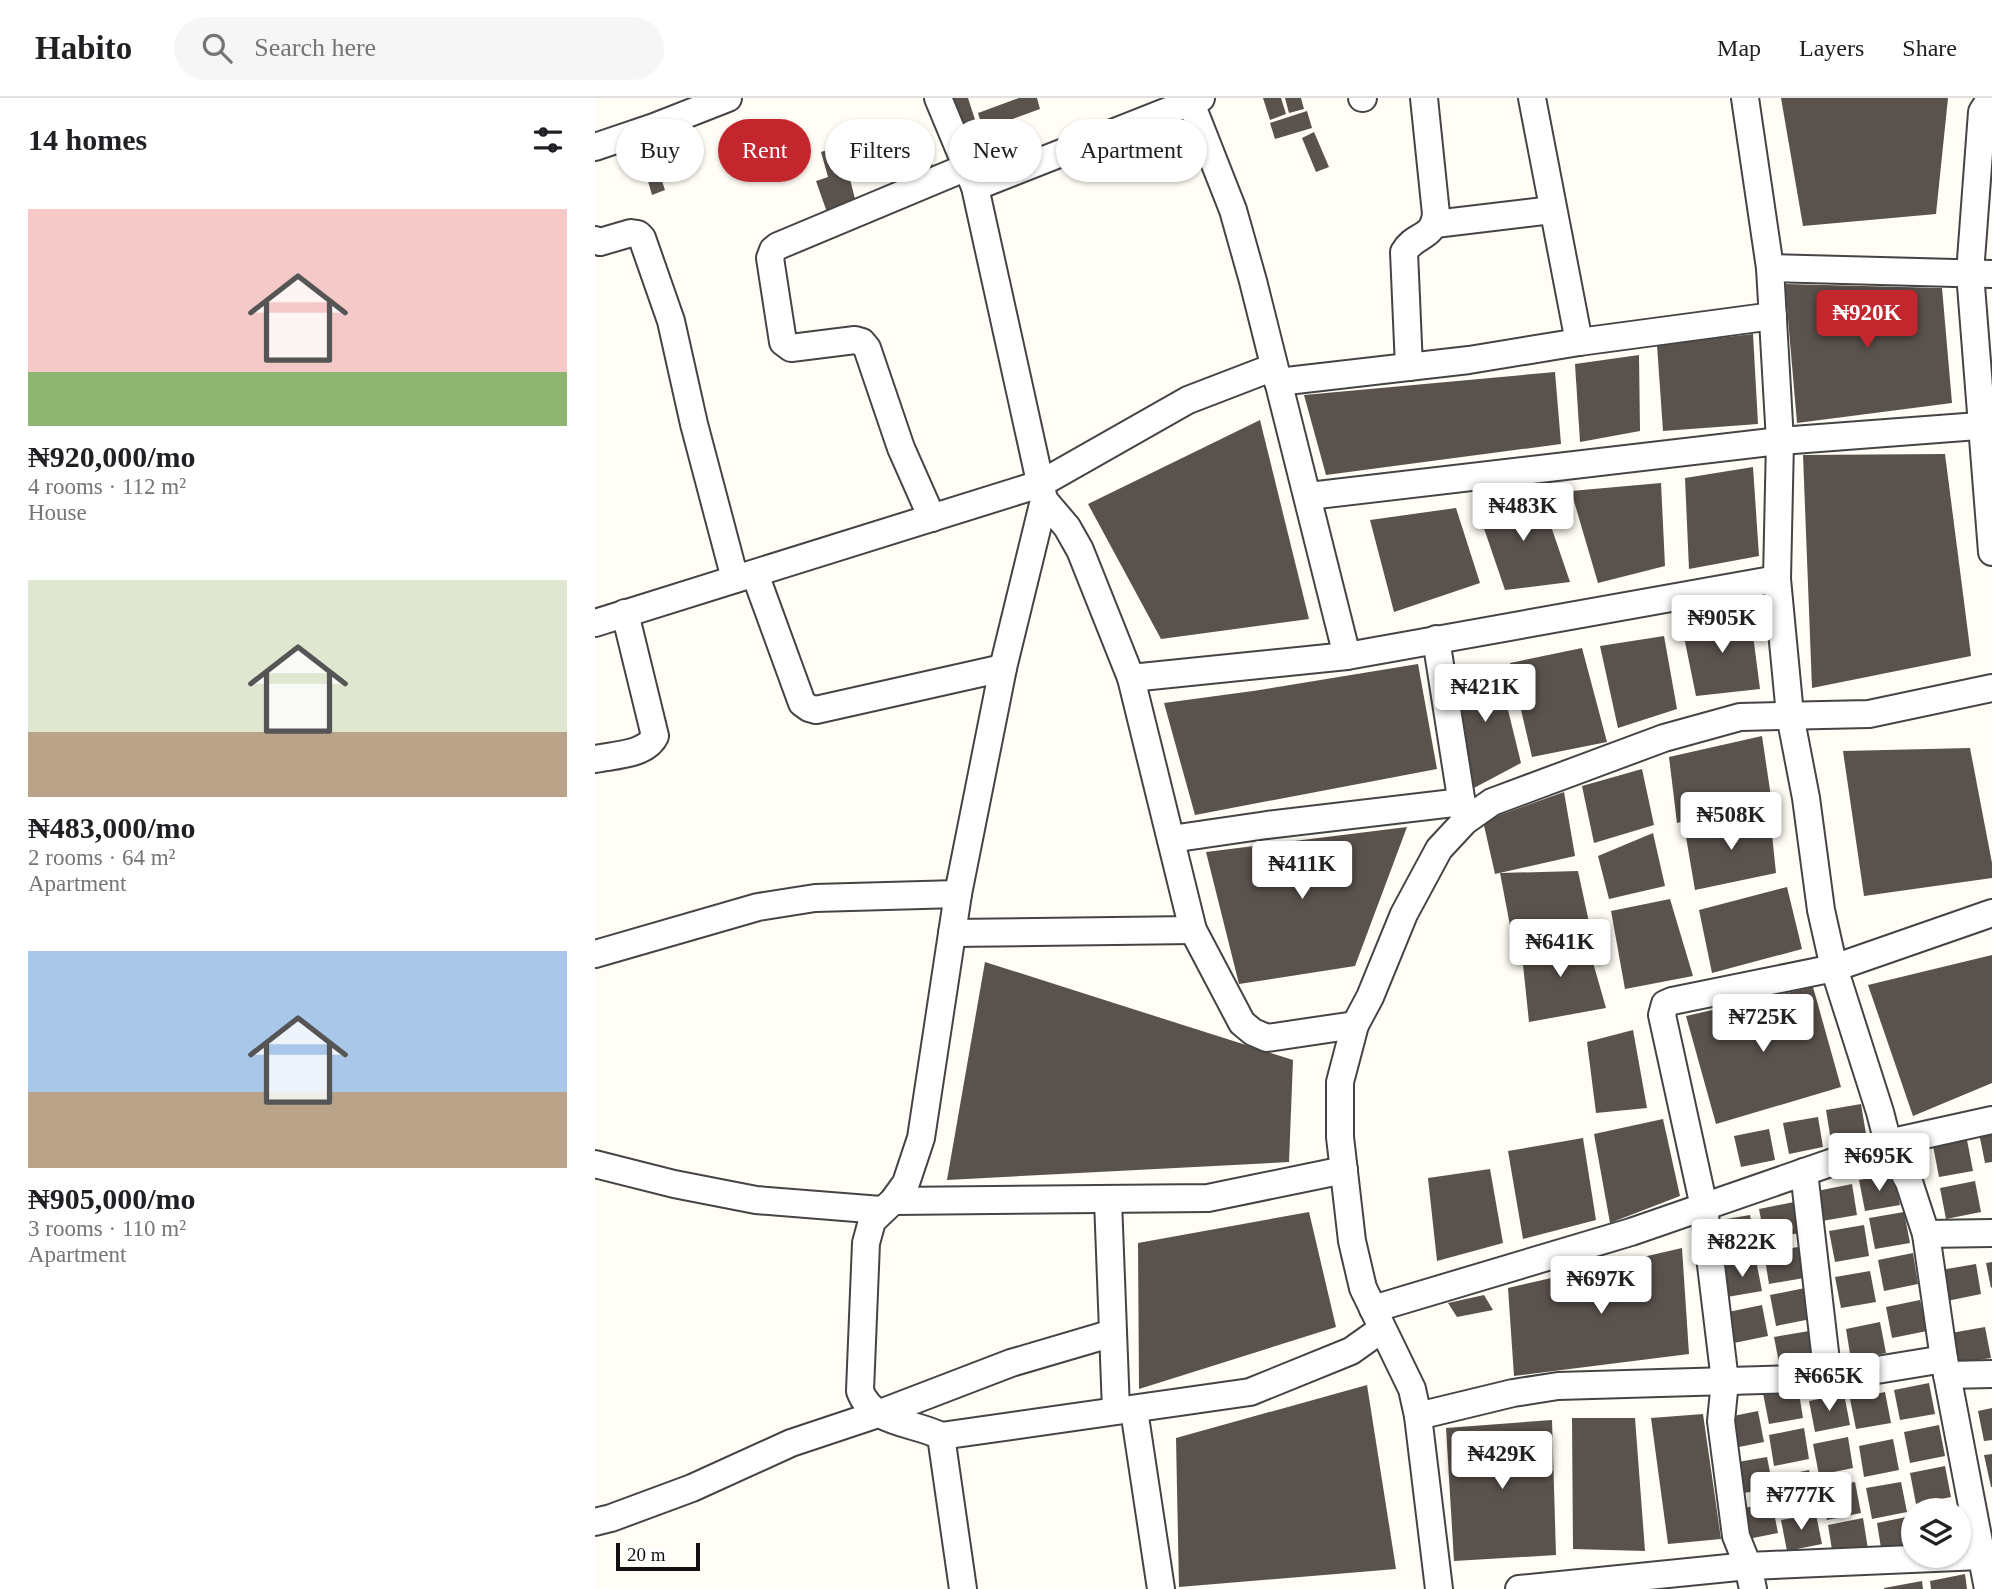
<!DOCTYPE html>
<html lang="en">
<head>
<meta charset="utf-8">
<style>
  :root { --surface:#fff; --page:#f6f6f6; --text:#202124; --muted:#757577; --line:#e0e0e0; --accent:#c4262e }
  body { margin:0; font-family:Georgia,serif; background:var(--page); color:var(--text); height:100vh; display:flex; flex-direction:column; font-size:26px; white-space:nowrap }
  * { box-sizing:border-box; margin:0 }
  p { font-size:23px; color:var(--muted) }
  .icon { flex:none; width:38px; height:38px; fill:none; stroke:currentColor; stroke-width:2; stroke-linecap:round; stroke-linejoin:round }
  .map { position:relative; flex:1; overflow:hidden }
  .side { display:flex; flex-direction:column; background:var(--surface); width:595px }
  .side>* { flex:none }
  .banner { position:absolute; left:21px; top:21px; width:665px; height:63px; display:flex; gap:14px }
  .buttons { position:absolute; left:1306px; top:1400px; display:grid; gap:14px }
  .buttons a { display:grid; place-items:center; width:70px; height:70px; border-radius:50%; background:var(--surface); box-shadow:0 2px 5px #0004; font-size:35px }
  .scale { position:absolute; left:21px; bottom:18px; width:84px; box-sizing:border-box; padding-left:7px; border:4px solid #111; border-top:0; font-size:19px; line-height:24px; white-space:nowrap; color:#111; -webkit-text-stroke:5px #fff; paint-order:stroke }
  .price { position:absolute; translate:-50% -60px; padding:0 16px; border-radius:7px; background:#fff; color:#222; font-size:23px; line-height:46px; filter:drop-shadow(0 2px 4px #0008) }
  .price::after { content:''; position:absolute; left:50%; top:42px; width:21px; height:16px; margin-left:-10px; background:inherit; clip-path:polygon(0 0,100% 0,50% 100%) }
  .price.on { background:var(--accent); color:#fff }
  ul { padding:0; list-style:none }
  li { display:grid; align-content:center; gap:14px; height:371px; padding:0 28px }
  li span { display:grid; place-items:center; height:217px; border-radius:0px; color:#555 }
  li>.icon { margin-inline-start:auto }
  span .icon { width:126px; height:126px; fill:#fffc; stroke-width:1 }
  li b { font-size:30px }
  h2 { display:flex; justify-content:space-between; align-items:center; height:84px; padding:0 28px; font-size:30px }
  .tag { padding:0 24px; border-radius:32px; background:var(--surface); box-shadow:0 2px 5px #0004; font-size:24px; line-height:63px }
  .tag.on { background:var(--accent); color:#fff }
  header { display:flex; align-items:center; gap:42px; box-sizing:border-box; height:98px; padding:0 35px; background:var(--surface); border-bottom:2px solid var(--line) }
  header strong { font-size:33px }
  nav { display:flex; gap:38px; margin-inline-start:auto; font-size:24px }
  .search { width:490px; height:63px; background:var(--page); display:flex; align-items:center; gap:18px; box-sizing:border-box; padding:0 24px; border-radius:38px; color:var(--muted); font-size:26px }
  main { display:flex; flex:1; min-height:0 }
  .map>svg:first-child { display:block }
</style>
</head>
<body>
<header>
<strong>Habito</strong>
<div class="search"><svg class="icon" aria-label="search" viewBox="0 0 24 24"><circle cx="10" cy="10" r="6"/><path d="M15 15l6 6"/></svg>Search here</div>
<nav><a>Map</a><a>Layers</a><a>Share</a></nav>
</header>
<main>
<section class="side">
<h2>14 homes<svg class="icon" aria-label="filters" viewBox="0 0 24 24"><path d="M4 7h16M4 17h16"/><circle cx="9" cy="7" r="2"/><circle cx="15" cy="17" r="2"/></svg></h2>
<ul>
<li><span style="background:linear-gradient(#f6c9c9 75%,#8fb573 0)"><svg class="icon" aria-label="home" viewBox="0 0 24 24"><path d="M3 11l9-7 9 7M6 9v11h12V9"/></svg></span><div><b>₦920,000/mo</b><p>4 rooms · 112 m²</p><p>House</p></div></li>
<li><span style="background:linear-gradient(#dfe7d0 70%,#b9a48a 0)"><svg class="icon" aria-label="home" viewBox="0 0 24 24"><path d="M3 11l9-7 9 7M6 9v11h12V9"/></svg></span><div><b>₦483,000/mo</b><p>2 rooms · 64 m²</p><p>Apartment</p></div></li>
<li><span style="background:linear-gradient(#a9c7e8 65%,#b9a48a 0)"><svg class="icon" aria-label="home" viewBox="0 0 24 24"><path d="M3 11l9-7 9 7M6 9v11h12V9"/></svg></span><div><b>₦905,000/mo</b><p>3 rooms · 110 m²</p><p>Apartment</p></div></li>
</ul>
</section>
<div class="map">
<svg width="1397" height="1491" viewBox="0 0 1397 1491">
  <rect width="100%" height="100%" fill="#fffdf5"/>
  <g fill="#5a524d">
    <path d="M356,0H373L384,34L369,39Z"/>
    <path d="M424,0H442L445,11L388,32L383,15Z"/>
    <path d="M668,0H686L691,16L675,22Z"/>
    <path d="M690,0H706L709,11L694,15Z"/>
    <path d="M1186,0H1353L1341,116L1208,128Z"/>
    <path d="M712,13L717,30L680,41L675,25Z"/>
    <path d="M81,31L91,64L65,77L70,92L57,97L43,49Z"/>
    <path d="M317,34L327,60L335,58L339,73L298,89L283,43Z"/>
    <path d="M719,34L734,69L721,74L707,40Z"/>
    <path d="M262,42L271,75L255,81L262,109L234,120L221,83L233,79L226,54Z"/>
    <path d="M1190,186L1347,190L1357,305L1202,325Z"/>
    <path d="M1158,236L1163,326L1068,333L1062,247Z"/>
    <path d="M1044,257L1045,333L985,344L980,266Z"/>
    <path d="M960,274L966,346L731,377L709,297Z"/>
    <path d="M665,322L714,521L566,541L493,406Z"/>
    <path d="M1350,356L1376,558L1217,590L1208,357Z"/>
    <path d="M1158,369L1164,458L1094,471L1090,380Z"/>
    <path d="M1066,385L1070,468L1003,485L976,393Z"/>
    <path d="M944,393L975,484L910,492L882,410Z"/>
    <path d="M861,410L885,485L799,514L775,422Z"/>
    <path d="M1155,514L1165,591L1101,598L1087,529Z"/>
    <path d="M1069,538L1082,611L1023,630L1005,548Z"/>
    <path d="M987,550L1012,644L937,659L915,565Z"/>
    <path d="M823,566L842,671L600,717L569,605L658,593Z"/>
    <path d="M903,571L926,665L879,690L855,575Z"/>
    <path d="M1167,638L1176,699L1082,725L1074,659Z"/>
    <path d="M1375,650L1397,765V780L1269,798L1248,653Z"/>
    <path d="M1047,671L1059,727L999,745L987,688Z"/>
    <path d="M969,694L980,758L900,776L888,723Z"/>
    <path d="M1175,717L1181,775L1100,792L1090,733Z"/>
    <path d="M812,729L760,868L644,886L611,754Z"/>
    <path d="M1058,735L1070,788L1014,801L1003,758Z"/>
    <path d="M983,773L995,829L917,838L905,775Z"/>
    <path d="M1192,789L1207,851L1117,875L1104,812Z"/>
    <path d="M1075,801L1098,878L1030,891L1016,813Z"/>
    <path d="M991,840L1011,910L934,924L926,847Z"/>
    <path d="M1397,857V985L1318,1018L1273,887Z"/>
    <path d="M390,864L698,962L694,1064L352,1082Z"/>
    <path d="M1218,889L1246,989L1121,1026L1091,918Z"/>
    <path d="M1038,932L1052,1010L1001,1015L992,944Z"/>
    <path d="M1266,1006L1271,1036L1236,1043L1231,1012Z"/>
    <path d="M1223,1019L1228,1049L1194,1056L1188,1025Z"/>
    <path d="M1068,1021L1085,1098L1015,1125L999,1036Z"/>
    <path d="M1174,1031L1180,1062L1146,1069L1139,1038Z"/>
    <path d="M1397,1032V1064L1390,1065L1384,1035Z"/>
    <path d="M988,1040L1001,1122L928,1141L913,1053Z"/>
    <path d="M1372,1042L1378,1073L1344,1079L1338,1048Z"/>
    <path d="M895,1071L908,1145L842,1163L833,1080Z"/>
    <path d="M1299,1076L1305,1107L1270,1113L1264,1082Z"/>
    <path d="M1380,1083L1386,1114L1351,1121L1345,1090Z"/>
    <path d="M1257,1086L1262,1117L1227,1123L1222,1093Z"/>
    <path d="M1199,1104L1204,1135L1170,1142L1164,1111Z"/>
    <path d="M714,1114L741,1229L544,1291L543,1145Z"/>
    <path d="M1309,1114L1315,1145L1280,1151L1274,1120Z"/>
    <path d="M1155,1117L1161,1147L1126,1154L1120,1123Z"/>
    <path d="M1269,1127L1274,1158L1240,1164L1234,1133Z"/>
    <path d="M1203,1149L1209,1180L1174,1186L1169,1155Z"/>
    <path d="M1087,1150L1094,1256L919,1278L913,1190Z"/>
    <path d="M1318,1155L1323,1186L1289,1193L1283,1162Z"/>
    <path d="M1161,1162L1167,1193L1132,1199L1127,1168Z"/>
    <path d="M1397,1164V1189L1396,1190L1391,1165Z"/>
    <path d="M1381,1166L1386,1196L1352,1203L1346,1172Z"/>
    <path d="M1275,1173L1281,1204L1246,1210L1240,1179Z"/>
    <path d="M1210,1190L1216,1221L1181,1228L1175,1197Z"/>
    <path d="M889,1197L898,1212L862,1219L853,1205Z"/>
    <path d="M1325,1202L1332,1233L1297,1240L1291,1209Z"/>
    <path d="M1167,1207L1173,1238L1139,1245L1133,1214Z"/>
    <path d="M1285,1224L1291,1255L1256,1262L1251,1231Z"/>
    <path d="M1390,1229L1396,1260L1361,1266L1356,1235Z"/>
    <path d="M1214,1233L1220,1264L1185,1270L1179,1239Z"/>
    <path d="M1334,1285L1340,1316L1305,1322L1299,1292Z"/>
    <path d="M772,1287L801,1471L584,1489L581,1340Z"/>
    <path d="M1203,1289L1208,1320L1174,1326L1168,1295Z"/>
    <path d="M1290,1294L1296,1325L1261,1331L1255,1301Z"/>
    <path d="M1249,1296L1255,1327L1220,1334L1214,1303Z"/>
    <path d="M1397,1310V1342L1389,1343L1383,1313Z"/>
    <path d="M1163,1313L1169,1344L1134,1351L1128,1320Z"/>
    <path d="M1108,1316L1126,1441L1073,1446L1056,1320Z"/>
    <path d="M977,1320H1040L1050,1453L978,1451Z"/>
    <path d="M957,1322L961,1457L859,1463L851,1330Z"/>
    <path d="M1344,1327L1350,1358L1315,1365L1309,1334Z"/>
    <path d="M1209,1330L1214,1361L1179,1368L1174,1337Z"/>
    <path d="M1253,1339L1258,1370L1224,1377L1218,1346Z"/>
    <path d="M1298,1341L1304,1372L1269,1379L1264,1348Z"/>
    <path d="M1397,1356V1389H1396L1389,1357Z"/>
    <path d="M1172,1359L1178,1390L1143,1396L1137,1365Z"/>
    <path d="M1350,1368L1356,1399L1321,1406L1315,1375Z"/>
    <path d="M1214,1372L1220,1403L1185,1409L1180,1379Z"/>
    <path d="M1260,1384L1266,1415L1232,1422L1225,1391Z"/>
    <path d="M1306,1384L1312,1414L1277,1421L1271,1390Z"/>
    <path d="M1177,1405L1183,1435L1148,1442L1143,1411Z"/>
    <path d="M1221,1416L1227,1446L1192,1453L1186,1422Z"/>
    <path d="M1316,1418L1318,1450L1287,1456L1282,1425Z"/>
    <path d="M1268,1420L1273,1451L1238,1458L1233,1427Z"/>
    <path d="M1370,1476L1372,1491H1336L1335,1483Z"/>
    <path d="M1327,1483L1328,1491H1289V1490Z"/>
  </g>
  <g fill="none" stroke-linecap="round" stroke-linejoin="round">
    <g stroke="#444" stroke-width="30">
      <g id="minor">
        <path d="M343,0L380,89L449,402L408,570L363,796L326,1040L311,1085L298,1103L277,1123L271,1145L265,1293C277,1326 319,1324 346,1338L368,1491"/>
        <path d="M594,0L638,112L658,183L752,558"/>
        <path d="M767,0H768"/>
        <path d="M937,0L984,244"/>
        <path d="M1150,0L1175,170L1185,343L1182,481L1195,617L1211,700L1226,812L1239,870L1285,1014L1293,1045L1314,1084L1331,1136L1349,1261L1393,1491"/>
        <path d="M1397,5L1392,6L1387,14L1375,175L1397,454"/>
        <path d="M0,49L59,29L133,0"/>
        <path d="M380,89L606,0"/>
        <path d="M840,126L957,112"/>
        <path d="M0,142L5,144L36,135L43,136L47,140L76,223L99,326L140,481"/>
        <path d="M1175,170L1397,176"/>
        <path d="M814,269L809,154C820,135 838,142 841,116L829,0"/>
        <path d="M683,284L874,262L984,244L1178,218"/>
        <path d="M714,398L1185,343L1397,327"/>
        <path d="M449,402L472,429L485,452L536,580L598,832L647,925L658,934L672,940L760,927"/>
        <path d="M337,420L306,350L272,250L267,244L260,242L196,250L188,244L175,160L178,152L183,148L372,69"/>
        <path d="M160,476L207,605L214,610L221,612L408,570"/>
        <path d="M0,525L445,386L593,302L679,269"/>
        <path d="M841,541L869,719"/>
        <path d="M536,580L752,558L1182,481"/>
        <path d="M0,661C19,657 51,657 60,638L30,515"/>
        <path d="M576,741L672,727L867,704"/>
        <path d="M357,835L598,832"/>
        <path d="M0,856L163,809L220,800L363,796"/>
        <path d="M0,1066L79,1086L161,1102L286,1112"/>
        <path d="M1209,1074L1233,1280"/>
        <path d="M513,1102L521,1312"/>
        <path d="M298,1103L613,1100L749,1072"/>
        <path d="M1331,1136L1397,1135"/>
        <path d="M778,1211L1036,1134L1293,1045L1397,1022"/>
        <path d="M1352,1277L1397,1276"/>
        <path d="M539,1312L566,1491"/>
        <path d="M823,1318L918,1295L963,1288L1233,1280L1349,1261"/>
        <path d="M346,1338L655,1294L756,1253L787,1231"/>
        <path d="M0,1424L16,1420L97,1390L196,1345L283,1316L416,1265L518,1235"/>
        <path d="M844,1491L823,1318L817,1291L768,1190L757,1143L745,1039V984L760,927L775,899L809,816L844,751L870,723L897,704L1069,640L1145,619L1274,616L1397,590"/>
        <path d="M924,1491L1153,1468L1386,1458"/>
        <path d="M1158,1491L1153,1468L1141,1438L1126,1323L1130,1283L1109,1109L1067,917L1070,906L1077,903L1239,870L1397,815"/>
      </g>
    </g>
    <use href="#minor" stroke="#fff" stroke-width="26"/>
  </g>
</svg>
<div class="buttons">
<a><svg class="icon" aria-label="layers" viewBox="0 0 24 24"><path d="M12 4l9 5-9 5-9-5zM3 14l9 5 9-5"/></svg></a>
</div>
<div class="scale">20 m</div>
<b class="price on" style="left:1272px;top:252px">₦920K</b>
<b class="price" style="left:928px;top:445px">₦483K</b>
<b class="price" style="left:1127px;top:557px">₦905K</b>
<b class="price" style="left:890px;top:626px">₦421K</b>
<b class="price" style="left:1136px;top:754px">₦508K</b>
<b class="price" style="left:707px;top:803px">₦411K</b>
<b class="price" style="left:965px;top:881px">₦641K</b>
<b class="price" style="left:1168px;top:956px">₦725K</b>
<b class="price" style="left:1284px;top:1095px">₦695K</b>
<b class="price" style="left:1147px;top:1181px">₦822K</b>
<b class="price" style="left:1006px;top:1218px">₦697K</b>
<b class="price" style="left:1234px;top:1315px">₦665K</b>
<b class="price" style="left:907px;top:1393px">₦429K</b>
<b class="price" style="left:1206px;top:1434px">₦777K</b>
<div class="banner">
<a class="tag">Buy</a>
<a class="tag on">Rent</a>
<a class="tag">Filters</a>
<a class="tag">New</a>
<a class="tag">Apartment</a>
</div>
</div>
</main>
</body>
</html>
